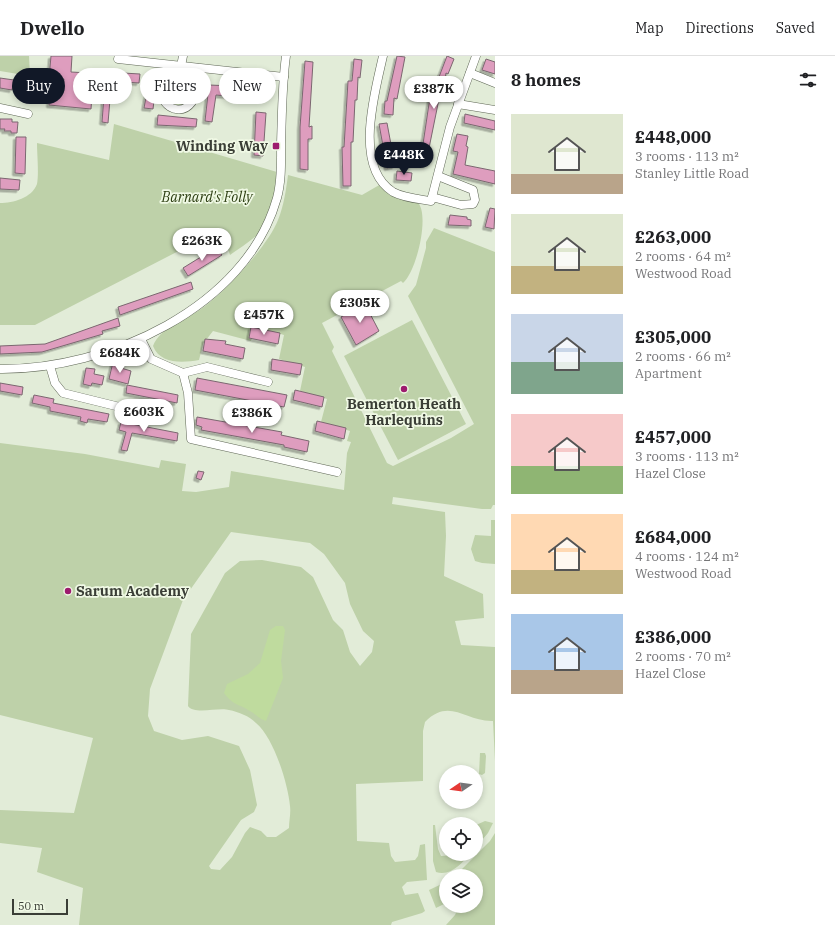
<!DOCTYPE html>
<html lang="en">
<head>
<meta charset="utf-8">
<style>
  :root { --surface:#fff; --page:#f2f2f2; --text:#202124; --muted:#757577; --line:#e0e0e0; --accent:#111827 }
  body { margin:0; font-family:"IBM Plex Serif",serif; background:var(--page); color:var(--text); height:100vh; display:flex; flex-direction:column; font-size:15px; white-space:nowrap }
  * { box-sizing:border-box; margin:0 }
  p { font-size:13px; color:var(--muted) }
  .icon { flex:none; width:22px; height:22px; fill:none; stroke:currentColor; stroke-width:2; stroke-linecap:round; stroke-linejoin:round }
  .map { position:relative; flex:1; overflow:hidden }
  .sheet { display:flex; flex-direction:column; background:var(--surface); width:340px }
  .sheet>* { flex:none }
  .hud { position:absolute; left:12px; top:12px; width:380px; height:36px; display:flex; gap:8px }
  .needle { width:26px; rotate:257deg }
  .controls { position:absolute; left:439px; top:709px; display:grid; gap:8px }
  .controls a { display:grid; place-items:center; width:44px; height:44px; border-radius:50%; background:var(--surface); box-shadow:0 2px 6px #0003; font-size:20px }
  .scale { position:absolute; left:12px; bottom:10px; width:56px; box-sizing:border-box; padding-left:4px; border:2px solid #3a3e36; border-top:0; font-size:11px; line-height:14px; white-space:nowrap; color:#3a3e36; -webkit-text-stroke:3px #f0f9e5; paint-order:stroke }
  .price { position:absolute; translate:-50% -34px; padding:0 9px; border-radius:14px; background:#fff; color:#222; font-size:13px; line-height:26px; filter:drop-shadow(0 1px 2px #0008) }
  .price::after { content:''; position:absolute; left:50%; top:24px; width:12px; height:9px; margin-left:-6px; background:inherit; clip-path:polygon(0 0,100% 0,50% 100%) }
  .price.selected { background:var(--accent); color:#fff }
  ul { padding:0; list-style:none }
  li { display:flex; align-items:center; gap:12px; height:100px; padding:0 16px }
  li span { display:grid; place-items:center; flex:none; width:112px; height:80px; border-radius:0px; color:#555 }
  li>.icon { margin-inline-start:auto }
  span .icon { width:48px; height:48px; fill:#fffc; stroke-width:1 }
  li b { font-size:17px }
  h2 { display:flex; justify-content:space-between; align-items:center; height:48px; padding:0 16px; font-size:17px }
  .pill { padding:0 14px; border-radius:18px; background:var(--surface); box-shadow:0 2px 6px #0003; font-size:14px; line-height:36px }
  .pill.selected { background:var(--accent); color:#fff }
  header { display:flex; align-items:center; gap:24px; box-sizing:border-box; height:56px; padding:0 20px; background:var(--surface); border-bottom:1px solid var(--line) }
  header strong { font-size:19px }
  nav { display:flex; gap:22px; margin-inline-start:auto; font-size:14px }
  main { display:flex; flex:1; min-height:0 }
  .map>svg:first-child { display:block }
</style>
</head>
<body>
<header>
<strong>Dwello</strong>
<nav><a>Map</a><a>Directions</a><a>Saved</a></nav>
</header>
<main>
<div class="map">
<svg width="495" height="869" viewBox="0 0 495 869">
  <defs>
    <filter id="shadow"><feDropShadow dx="-2.5" dy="2.5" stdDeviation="0" flood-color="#0004"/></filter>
  </defs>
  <rect width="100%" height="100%" fill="#e2ecd8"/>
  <g fill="#bed1a9" fill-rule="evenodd">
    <path d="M0,0H29L30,20L0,15Z"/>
    <path d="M173,14L190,16L192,19C193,36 189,58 168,45L170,16Z"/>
    <path d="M114,68L277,116C277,134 270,167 256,180C248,187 238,193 230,199L226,187L198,185L35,269H0V147C13,147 32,142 37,128C39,117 37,98 37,87L109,104Z"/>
    <path d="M288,119L362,139L381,128C390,132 413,141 419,148C429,163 416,216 403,227L401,225L322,267L334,291L332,295L387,407L393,410L451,382L474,368L408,240L416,229L426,192V186L434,172L495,196V449H493L491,453H482L393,441L392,448L445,456L446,480L444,520L483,538L484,562L455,565L461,589L495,591V705L493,665C465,666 450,641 425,666L423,675V725L356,728L357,785L389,787L391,800L395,806L415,804L418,800L420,789L425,788L427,824L407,826L402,831L405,839L418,837L425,855L422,857L392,866L391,869H79L83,832L37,816L42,792L0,787V754L74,757L93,682L0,659V387L85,398L159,412L161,404L186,408L182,435L196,436L229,431L231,415L344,434L347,397L351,386L347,385L350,375L321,366L327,343L300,335L305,311L279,303L284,279L254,270L251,285L213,275L203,288L199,304C182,307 160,308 153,290C160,272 183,265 198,255C222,240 268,190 278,164C284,149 286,134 288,119ZM231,476L310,487L324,498L345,527L350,548L363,575L374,585L372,596L360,610L350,596L343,574L333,564L313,521L301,511L262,504L240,505L225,517L191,578L188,650C194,659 219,651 229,654C239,656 249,660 256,667C274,682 288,728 290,750C291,757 289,765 289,772L276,781H267L261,775L250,771L245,777L232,801L220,814L211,813L209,810L241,764L254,756L257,749L250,714L239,690L208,680L182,684L154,675L148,660L150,633L183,544Z"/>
    <path d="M412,264L466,368L398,404L344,300Z"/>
    <path d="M491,464H495V508L482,507L475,505L471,493L475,479L491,480Z"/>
    <path d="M480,697H485L486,700L485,717L482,719L479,718Z"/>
    <path d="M485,765L493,767L488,777L476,791V769Z"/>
    <path d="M433,769H435L438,793L441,800L470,798C462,807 450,821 436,816L433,805Z"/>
    <path d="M495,777V869H446L455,859L459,850H476V820H455L490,785Z"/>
    <path d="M446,826V847L436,852L429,834Z"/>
  </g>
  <path fill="#bfdb9e" d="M276,570H283L285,574L281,605L283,622L266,665C259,663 257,659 250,655C238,647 235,651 224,637L227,628L248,618L260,607L270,574Z"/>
  <g fill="#de9dbe" stroke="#7b6770" filter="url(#shadow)">
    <path d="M51,0H72L71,16L89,17L87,30L111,32L108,67L102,66L104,40L92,39L91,53L49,49L50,35L62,37L64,23L49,22Z"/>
    <path d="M397,0L405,1L397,43L394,42L393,59L384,58L385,45H387Z"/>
    <path d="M447,0L454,3L448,18L446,17L443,38H440L426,107L418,106L421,87L423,88L430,41L434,42L437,20L439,21Z"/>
    <path d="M354,3L362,4L360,22L358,21L357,44H355L353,86H351V130H343L342,91H344L348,25H352Z"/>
    <path d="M486,3L495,6V18L482,14Z"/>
    <path d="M305,5L313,6L309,71L312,70V83H308V114L300,113V71Z"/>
    <path d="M123,17L140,18L139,27L124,26V29H118V20L122,21Z"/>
    <path d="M0,22L14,24L12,34L0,32Z"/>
    <path d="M209,29L233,30L232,33L261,34V43L216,39L212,66L205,65Z"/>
    <path d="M147,36L155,37L153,53L144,52Z"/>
    <path d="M256,56L266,57L263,100L254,99Z"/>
    <path d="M465,58L495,65V74L464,67Z"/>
    <path d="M158,59L197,63L196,71L157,69Z"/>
    <path d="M0,63H12V66H18L17,77H11V75H4L5,73H0Z"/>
    <path d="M387,67L395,110L387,112L379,68Z"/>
    <path d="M457,78L468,80L466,90L468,91L465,109L495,115V128L453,118L458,96L453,95Z"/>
    <path d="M16,81H26L25,118L15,117Z"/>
    <path d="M397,115L412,117L411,125L396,124Z"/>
    <path d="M0,122L20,124L19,134L0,133Z"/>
    <path d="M490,152L495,153L494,173L485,171Z"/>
    <path d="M450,159L467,161V163L471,164V170L448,169Z"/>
    <path d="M217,191L222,199L188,220L183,212Z"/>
    <path d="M191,226L193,233L120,259L118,251Z"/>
    <path d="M365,248L379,275L356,289L341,261Z"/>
    <path d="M118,262L120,270L102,275L103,278L42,296L0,298V290L45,288Z"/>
    <path d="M251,271L280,277L278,288L249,282Z"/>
    <path d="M205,283L226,285L225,288L245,292L243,303L203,295Z"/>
    <path d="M272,303L302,308L300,319L271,314Z"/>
    <path d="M113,306L122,308L121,312L131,315L128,328L109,323Z"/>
    <path d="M86,312L95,313L94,318L104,320L102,329L92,327L91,330L83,328Z"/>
    <path d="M197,322L287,339L284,351L195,334Z"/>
    <path d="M0,327L23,331L22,339L0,335Z"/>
    <path d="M127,329L178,339L177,347L126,337Z"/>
    <path d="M295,334L324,341L322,351L293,344Z"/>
    <path d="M34,339L54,343L53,347L109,358L107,366L88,363L87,367L80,365L81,361L50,355V351L32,347Z"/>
    <path d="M197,361L282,376L281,379L309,385L307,396L284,391V389L201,374L202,371L196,369Z"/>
    <path d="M317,365L346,372L344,383L315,375Z"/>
    <path d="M121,366L178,377L177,385L132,377L127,395L121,394L126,376L119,374Z"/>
    <path d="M198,415L204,416L201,424L196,422Z"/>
  </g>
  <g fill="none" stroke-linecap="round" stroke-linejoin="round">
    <g stroke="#5e6655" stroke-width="9">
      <g id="street">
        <path d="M383,0C375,36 353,111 393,136C404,142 419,143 431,145L450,71L476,0"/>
        <path d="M118,3L284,21"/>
        <path d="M167,9L164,45C171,55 184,57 192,46L197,12"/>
        <path d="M181,10L183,0"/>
        <path d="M470,17L495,27"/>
        <path d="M458,48L495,54"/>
        <path d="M0,52L28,58"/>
        <path d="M432,141L461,149L473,148L475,144L473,134L438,120"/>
        <path d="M141,283L151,303L183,317L207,311L268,326"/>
        <path d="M50,310L55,327L63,337L136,355"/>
        <path d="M0,313C107,314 246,252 277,142C282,124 281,105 281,88C282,58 282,29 286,0"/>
        <path d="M183,317L188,337L191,383L337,416"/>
      </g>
    </g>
    <use href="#street" stroke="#fff" stroke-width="8"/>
  </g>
  <g fill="#9d1b6e" stroke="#f0f9e5" stroke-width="1.5">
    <rect x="272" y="86" width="8" height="8" rx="2"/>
    <circle cx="404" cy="333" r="4"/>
    <circle cx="68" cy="535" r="4"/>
  </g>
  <g text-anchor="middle" stroke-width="3.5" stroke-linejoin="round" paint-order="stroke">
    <g font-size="14" font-weight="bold" fill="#3a3e36" stroke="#f0f9e5" text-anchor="end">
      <text x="268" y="95">Winding Way</text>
      <text x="404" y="353" text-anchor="middle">Bemerton Heath<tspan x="404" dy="16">Harlequins</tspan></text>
      <text x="76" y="540" text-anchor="start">Sarum Academy</text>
    </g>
    <g font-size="14" font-style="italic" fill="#2c3e12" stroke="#f0f9e5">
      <text x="207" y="146">Barnard's Folly</text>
    </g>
  </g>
</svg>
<div class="controls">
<a><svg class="needle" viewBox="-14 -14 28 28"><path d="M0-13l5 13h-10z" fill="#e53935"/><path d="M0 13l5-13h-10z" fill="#757577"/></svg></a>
<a><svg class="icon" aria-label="locate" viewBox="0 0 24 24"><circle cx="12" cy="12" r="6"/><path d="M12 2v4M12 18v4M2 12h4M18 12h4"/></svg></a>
<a><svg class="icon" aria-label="layers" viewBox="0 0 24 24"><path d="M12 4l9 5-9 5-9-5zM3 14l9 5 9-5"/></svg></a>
</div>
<div class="scale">50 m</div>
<b class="price" style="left:434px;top:54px">£387K</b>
<b class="price selected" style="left:404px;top:120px">£448K</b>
<b class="price" style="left:202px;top:206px">£263K</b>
<b class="price" style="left:360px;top:268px">£305K</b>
<b class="price" style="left:264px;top:280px">£457K</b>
<b class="price" style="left:120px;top:318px">£684K</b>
<b class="price" style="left:144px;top:377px">£603K</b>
<b class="price" style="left:252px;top:378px">£386K</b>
<div class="hud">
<a class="pill selected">Buy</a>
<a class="pill">Rent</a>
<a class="pill">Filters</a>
<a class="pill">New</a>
</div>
</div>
<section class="sheet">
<h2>8 homes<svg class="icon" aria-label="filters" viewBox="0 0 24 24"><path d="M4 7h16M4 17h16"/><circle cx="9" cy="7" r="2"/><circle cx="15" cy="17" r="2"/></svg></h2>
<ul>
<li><span style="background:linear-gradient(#dfe7d0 75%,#b9a48a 0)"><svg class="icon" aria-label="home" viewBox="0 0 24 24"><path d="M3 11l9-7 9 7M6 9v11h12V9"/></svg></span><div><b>£448,000</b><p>3 rooms · 113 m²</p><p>Stanley Little Road</p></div></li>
<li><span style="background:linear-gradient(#dfe7d0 65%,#c2b280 0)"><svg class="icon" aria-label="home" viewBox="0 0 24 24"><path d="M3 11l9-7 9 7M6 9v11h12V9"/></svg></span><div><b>£263,000</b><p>2 rooms · 64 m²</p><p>Westwood Road</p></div></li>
<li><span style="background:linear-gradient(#c9d6e8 60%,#7fa58c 0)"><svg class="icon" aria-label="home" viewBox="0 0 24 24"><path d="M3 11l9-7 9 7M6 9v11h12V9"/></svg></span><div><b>£305,000</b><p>2 rooms · 66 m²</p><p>Apartment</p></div></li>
<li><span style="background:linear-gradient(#f6c9c9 65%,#8fb573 0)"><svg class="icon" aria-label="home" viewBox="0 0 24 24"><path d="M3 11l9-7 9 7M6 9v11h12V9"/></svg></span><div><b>£457,000</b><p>3 rooms · 113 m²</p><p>Hazel Close</p></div></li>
<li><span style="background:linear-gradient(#ffd9b3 70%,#c2b280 0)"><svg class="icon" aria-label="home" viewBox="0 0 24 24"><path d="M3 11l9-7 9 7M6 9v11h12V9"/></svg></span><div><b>£684,000</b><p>4 rooms · 124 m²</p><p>Westwood Road</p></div></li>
<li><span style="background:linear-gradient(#a9c7e8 70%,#b9a48a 0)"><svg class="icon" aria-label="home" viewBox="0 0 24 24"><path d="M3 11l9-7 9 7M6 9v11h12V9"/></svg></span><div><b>£386,000</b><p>2 rooms · 70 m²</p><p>Hazel Close</p></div></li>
</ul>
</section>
</main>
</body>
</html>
